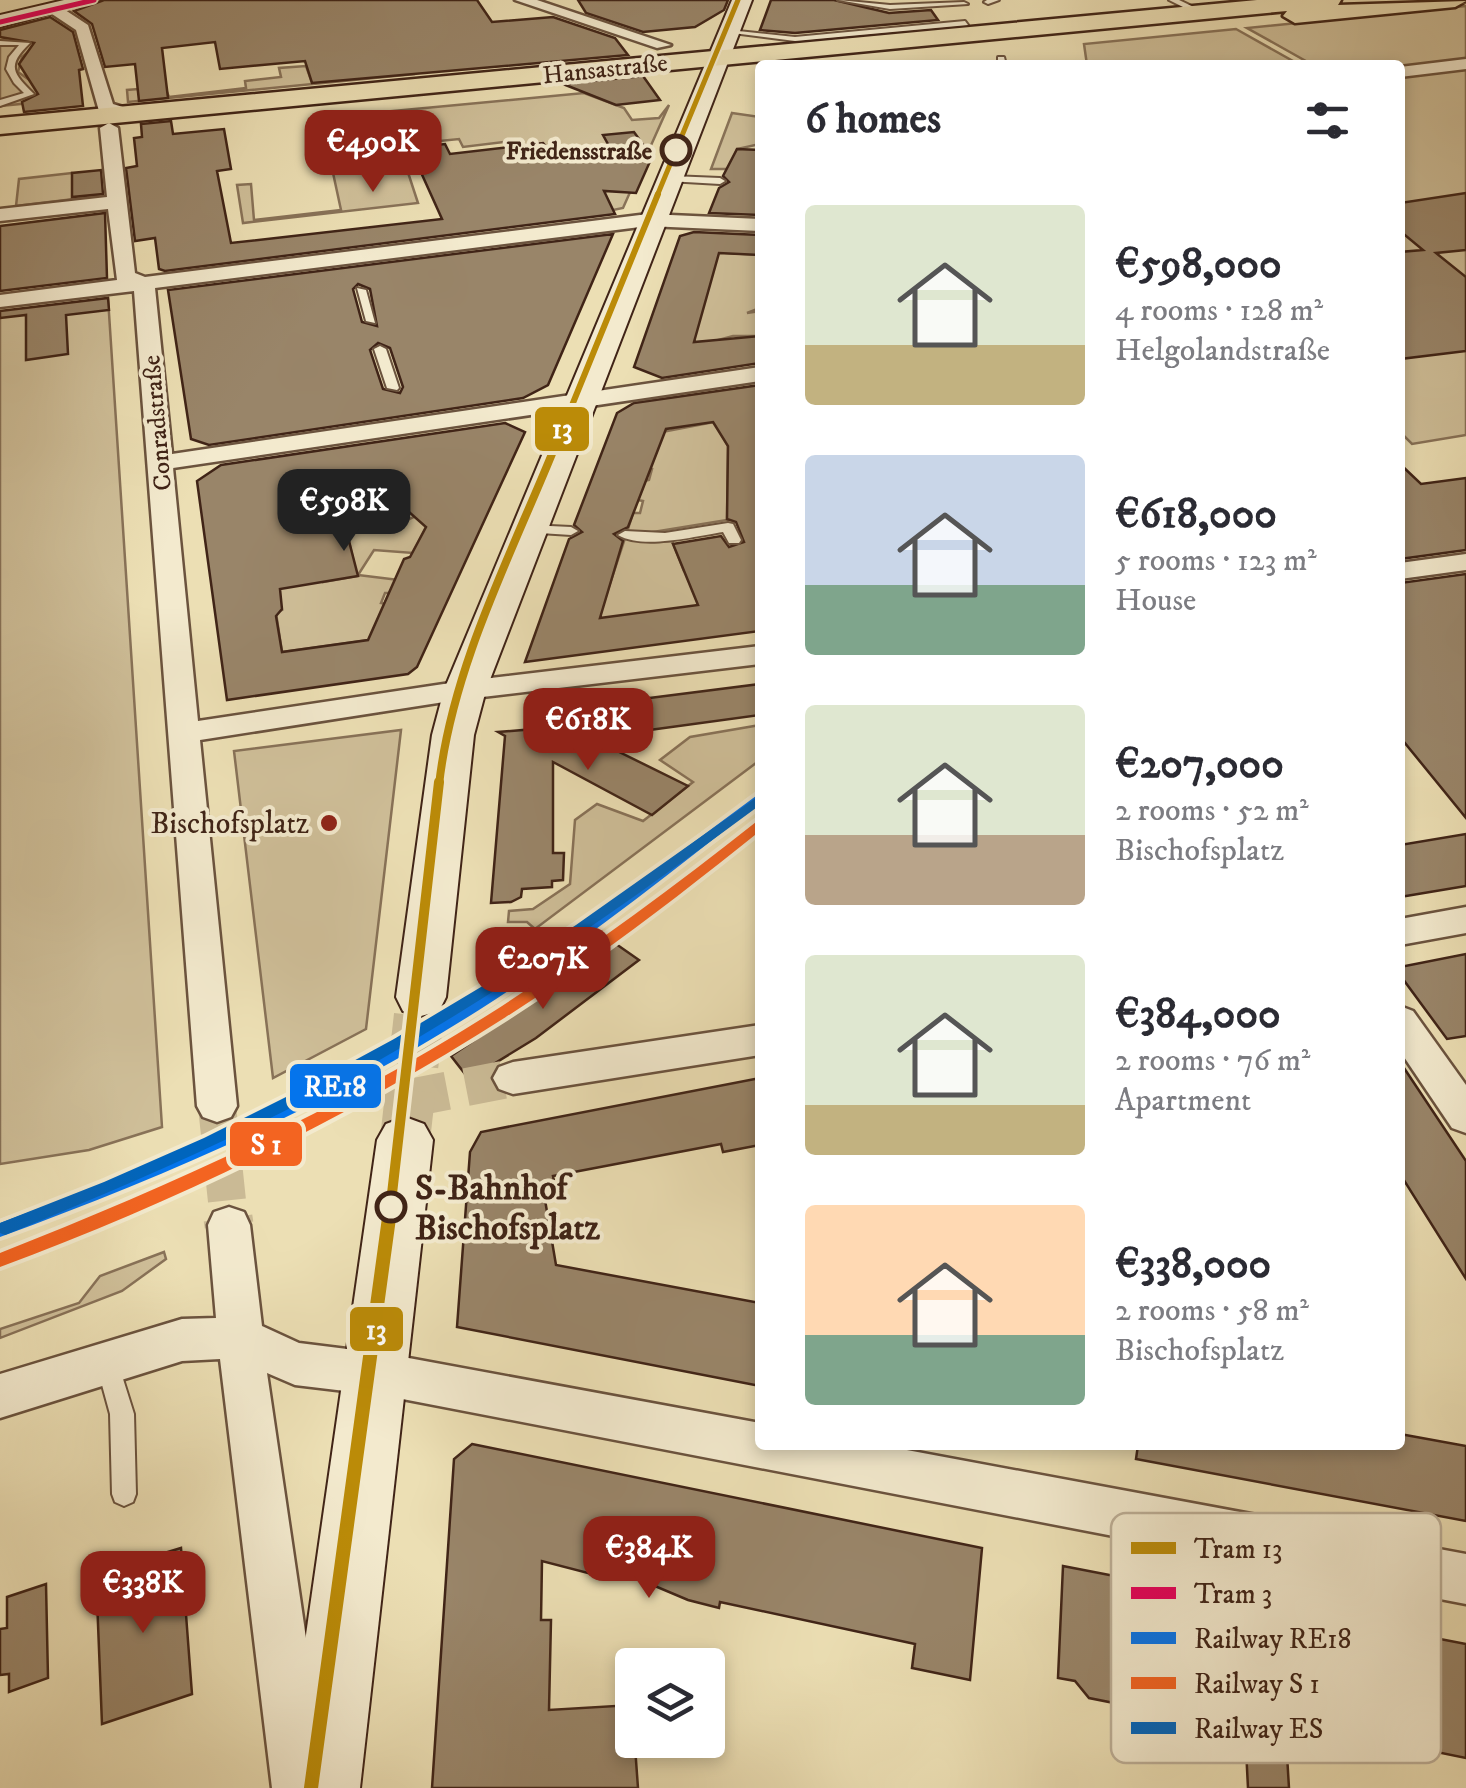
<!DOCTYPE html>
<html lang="en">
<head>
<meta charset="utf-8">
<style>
  :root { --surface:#fff; --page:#f7f7f7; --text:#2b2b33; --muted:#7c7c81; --accent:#8f2418 }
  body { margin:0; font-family:"IM FELL DW Pica",serif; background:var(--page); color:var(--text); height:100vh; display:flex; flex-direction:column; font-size:38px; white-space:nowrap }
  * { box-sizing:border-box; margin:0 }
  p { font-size:32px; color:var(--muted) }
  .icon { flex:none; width:55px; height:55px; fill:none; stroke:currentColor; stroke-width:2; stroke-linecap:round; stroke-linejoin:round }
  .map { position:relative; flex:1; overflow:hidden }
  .drawer { position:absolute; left:755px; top:60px; width:650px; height:1390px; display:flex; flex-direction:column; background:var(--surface); border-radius:10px; box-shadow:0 5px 15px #0003 }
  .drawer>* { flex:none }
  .tools { position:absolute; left:615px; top:1648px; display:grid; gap:20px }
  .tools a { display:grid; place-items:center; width:110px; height:110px; border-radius:10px; background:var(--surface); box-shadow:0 5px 15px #0003; font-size:50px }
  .price { position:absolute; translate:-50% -85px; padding:0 22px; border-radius:20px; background:var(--accent); color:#fff; font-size:32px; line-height:65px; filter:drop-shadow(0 2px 5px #0008) }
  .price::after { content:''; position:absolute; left:50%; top:60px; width:30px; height:22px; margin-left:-15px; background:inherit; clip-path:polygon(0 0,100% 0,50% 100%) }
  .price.current { background:#222; color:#fff }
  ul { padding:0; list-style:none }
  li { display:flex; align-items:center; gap:30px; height:250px; padding:0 50px }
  li span { display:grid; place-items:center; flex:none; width:280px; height:200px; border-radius:10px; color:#555 }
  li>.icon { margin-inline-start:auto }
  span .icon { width:120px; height:120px; fill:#fffc; stroke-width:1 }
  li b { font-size:42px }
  h2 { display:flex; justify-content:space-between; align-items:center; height:120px; padding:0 50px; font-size:42px }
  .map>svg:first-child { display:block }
</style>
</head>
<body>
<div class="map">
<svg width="1466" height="1788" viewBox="0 0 1466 1788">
  <rect width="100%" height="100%" fill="#ecdfb4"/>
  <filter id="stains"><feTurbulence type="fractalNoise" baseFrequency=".002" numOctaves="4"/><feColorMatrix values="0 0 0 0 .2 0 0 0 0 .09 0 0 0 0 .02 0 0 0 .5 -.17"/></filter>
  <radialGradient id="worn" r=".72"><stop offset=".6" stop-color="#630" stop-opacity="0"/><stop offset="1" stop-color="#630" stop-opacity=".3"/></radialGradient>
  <g fill="#cfbf99" stroke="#887258" stroke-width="2.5">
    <path d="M1466,6V61L1400,70V65H1313L1247,28Z"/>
    <path d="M1236,29L1300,65H1087L1084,44Z"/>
    <path d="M35,33L38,44L22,57L18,72L51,95V101L0,106V40Z"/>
    <path d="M306,66L312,83L415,74L128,102L127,90L138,89L139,95L167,92L169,97L246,88L245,81L281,77L279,68Z"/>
    <path d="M1466,66V435L1412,444L1400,432V75Z"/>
    <path d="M584,93L624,108L632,120L659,118L669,105L623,208L584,216L545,180L520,140L463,147L459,139L399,145L418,203L243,223L237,185L251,184L254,220L341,210L322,122L308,119Z"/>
    <path d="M732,113L760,117V144L737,149L730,169H711Z"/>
    <path d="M72,173L99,189V196L16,206L19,179Z"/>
    <path d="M710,252L760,255V308L747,313L760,311V336H733L689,348Z"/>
    <path d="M108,298L162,1127L89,1150L0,1164V313Z"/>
    <path d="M714,422L728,446L727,520L647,533L627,532L633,513H640L643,501L638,500L644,481L649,480L652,469L647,468L662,432Z"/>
    <path d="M280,489L298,508L323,582L357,576L347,533L391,527L425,512L426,527L413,553L374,550L358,575L399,580L392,593H385L381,603L387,604L369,640L282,652L276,613L282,610L278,601Z"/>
    <path d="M625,538L672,541L684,571L757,597L590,623L605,599Z"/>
    <path d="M760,725V760L535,929L527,922H508L509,911L533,909L570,884L575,820L597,804L643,821L693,782L660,760L690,737Z"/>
    <path d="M401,730L366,1029L273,1078L234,751Z"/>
    <path d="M164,1252L166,1259L122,1291L0,1338V1329L79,1303L100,1276Z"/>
  </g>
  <g fill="#998569" stroke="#402417" stroke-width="2.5" fill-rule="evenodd">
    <path d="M104,0H477L492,22L553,17L615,38L628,55L312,83L305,61L220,69L215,42L162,48L168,98L139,101L135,64L105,67L92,24L74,11Z"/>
    <path d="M578,0H728L724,10L695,27L643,32L586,13Z"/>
    <path d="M771,0H834L889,13L931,10L938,20L795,33L760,30Z"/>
    <path d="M50,17L73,32L83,69L79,70L83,106L24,112L22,102L38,94L19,64L34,43L0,37V30Z"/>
    <path d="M643,76L660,100L616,105L563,84Z"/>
    <path d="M171,121L173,134L224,129L231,169L217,171L231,243L442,219L410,148L445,144L450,154L543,143L551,152L609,146L603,135L634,132L652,157L636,193L604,191L615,214L165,271L159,269L155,238L135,241L126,168L137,166L134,138L142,137L141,124Z"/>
    <path d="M737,149L760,150V215L709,213L719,188L729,182L723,176Z"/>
    <path d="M101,170L103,194L72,197V173Z"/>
    <path d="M1466,193V250L1436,253L1466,277V351L1400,359V252L1423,250L1400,231V203Z"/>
    <path d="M105,213L107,278L0,291V226Z"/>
    <path d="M694,232L760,235V255L719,253L694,342L760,336V363L662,378L634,367L680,236Z"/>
    <path d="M613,234L548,385L523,398L209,445L191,439L168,290ZM358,284L370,289L377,326L362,322L353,289ZM378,343L390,348L403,387L400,393L383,389L370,350Z"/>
    <path d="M108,298L109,310L66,315L68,354L26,360V315L0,318V311Z"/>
    <path d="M760,385V631L525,662L569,539L582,532L574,525L617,413L634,403ZM713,422L728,446L727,519L736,522L744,542L729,547L721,536L673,544L698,605L600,618L623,541L614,534L628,527L666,429Z"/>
    <path d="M505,423L525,432L417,667L408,674L227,700L197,481L221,465ZM400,504L426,527L410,557L404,559L368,640L282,652L276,616L282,609L280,589L358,576L342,514Z"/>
    <path d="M1400,464L1421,484L1466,478V550L1400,559Z"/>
    <path d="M1466,574V818L1400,737V583Z"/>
    <path d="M760,684V715L591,738L688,786L652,815L553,762V853H564L563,880L552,881V887L522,889L521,897L511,902L491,903L505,736L498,732L534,729L531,713Z"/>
    <path d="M1466,834V886L1400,897V845Z"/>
    <path d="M616,944L639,960L536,1038L469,1079L451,1056Z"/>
    <path d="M1466,954V1036L1447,1039L1400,975V967Z"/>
    <path d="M1400,1062L1466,1161V1279L1400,1174Z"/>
    <path d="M760,1078V1145L723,1152L721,1144L553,1176L555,1186L543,1188L556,1265L760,1303V1386L457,1327L470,1152L481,1132Z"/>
    <path d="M1400,1434L1466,1446V1521L1136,1459L1138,1445H1400Z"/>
    <path d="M472,1444L982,1548L970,1680L912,1668L915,1644L720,1602L719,1608L688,1600L650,1584L654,1566L611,1579L542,1561L541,1620H551L549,1710L632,1705L638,1788H432L454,1459Z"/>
    <path d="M181,1548L192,1694L102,1724L96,1574Z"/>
    <path d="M1063,1566L1466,1644V1758L1285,1721L1289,1788H1248L1245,1729L1089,1698L1075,1681L1058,1678Z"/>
    <path d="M46,1584L48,1678L9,1692V1674L0,1675V1629L7,1628V1597Z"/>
  </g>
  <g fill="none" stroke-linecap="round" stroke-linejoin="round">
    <g stroke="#caba95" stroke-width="38" stroke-dasharray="38 19" stroke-linecap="butt">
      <path d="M410,1098L513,1078"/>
      <path d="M217,1106L229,1220"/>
    </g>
    <path stroke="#caba95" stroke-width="49" stroke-dasharray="49 24" stroke-linecap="butt" d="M228,1218L229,1225"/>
    <path stroke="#caba95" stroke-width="50" stroke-dasharray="50 25" stroke-linecap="butt" d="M405,1140L421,997"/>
    <g stroke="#6b533e" stroke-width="4">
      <g id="lane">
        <path d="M838,0L890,5L964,2L968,4L890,9Z"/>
        <path d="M987,0H999L988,4L984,2Z"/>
        <path d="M1169,0H1179L1202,11L1195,13Z"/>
        <path d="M965,21L968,25L795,41L725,32L729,30L795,37Z"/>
        <path d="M0,41L30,43C6,66 13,73 34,94L0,106V100L24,93L14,83L6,69L9,57L19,45H0Z"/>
        <path d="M998,57H1004L1006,65H998Z"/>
        <path d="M671,176L720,178L725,181L720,184L668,181L666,179Z"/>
        <path d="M357,288L366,290L375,323L366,321Z"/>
        <path d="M380,346L386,349L399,388L397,390L387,388L374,349Z"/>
        <path d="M728,523L733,524L741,540L739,543H729L723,532C696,536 643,550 618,535L625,531L665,533Z"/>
        <path d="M529,525L571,527L578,531L571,535L524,532V526Z"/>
        <path d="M107,1352L115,1356L118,1363L134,1414L136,1494L133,1502L124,1506L115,1502L112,1494L110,1414L96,1363L99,1356Z"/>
      </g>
    </g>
    <g stroke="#6b533e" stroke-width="5">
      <g id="street">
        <path d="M515,0H537L671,45L657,48Z"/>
        <path d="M49,6H59L88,25L113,104L133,110V118L99,111L76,30L49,12Z"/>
        <path d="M1466,59V69L1400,77V67Z"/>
        <path d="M109,123L118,128L135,273L145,277L648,214L760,219V231L648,226L155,288L172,454L760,367V381L173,468L198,721L457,682L760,646V664L457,700L200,740L237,1106L231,1117L217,1122L203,1117L197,1106L134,291L0,307V295L117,280L108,209L0,221V209L107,197L100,128Z"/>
        <path d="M1466,554V570L1400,579V563Z"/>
        <path d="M1466,907V933L1400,945V919Z"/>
        <path d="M1400,1006L1413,1011L1466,1085V1133L1452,1128L1400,1051Z"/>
        <path d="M760,1025V1055L513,1094L499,1089L493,1078L499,1067L513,1062Z"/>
        <path d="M229,1207L244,1212L250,1225L262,1326L299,1343L387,1354L760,1423V1445H880L1466,1554V1604L387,1396L295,1385L267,1373L328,1788H272L220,1359L182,1361L0,1418V1374L182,1319L216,1318L208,1225L214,1212Z"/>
      </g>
    </g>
    <g stroke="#402417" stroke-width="4">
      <g id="secondary">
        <path d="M64,0H100L0,27V15Z"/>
        <path d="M732,0H752L486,690L474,735L446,997L439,1011L421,1016L403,1011L396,997L432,735L444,690Z"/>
        <path d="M405,1117L424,1124L433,1140L360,1788H284L377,1140L386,1124Z"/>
      </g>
    </g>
    <g stroke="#402417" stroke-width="5">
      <path id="primary" d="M1257,0H1341L1338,5L1466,1L1455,7L1295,23L1283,16L1287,11L0,134V118Z"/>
    </g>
    <use href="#lane" fill="#f3eace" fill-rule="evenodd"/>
    <use href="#street" fill="#f3eace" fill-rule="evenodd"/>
    <use href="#secondary" fill="#f3eace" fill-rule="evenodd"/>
    <use href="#primary" fill="#ecdfb4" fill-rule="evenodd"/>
    <g stroke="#f3eace" stroke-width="8">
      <path id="rail-1" d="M760,793V803C668,874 577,948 479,1010C329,1105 167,1176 0,1237V1223L107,1183L217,1137L325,1086L377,1057L472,1001L555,945Z"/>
    </g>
    <g stroke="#f3eace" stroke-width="8">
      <path id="rail-2" d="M760,821V831C705,875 649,919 591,960C410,1087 208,1190 0,1267V1253C170,1186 336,1111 491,1013C583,954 670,890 756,822Z"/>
    </g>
    <g stroke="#f3eace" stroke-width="8">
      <path id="rail-3" d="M760,795V805C616,912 468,1016 308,1099C211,1149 112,1192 10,1233L5,1235L0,1233V1223L104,1182L204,1138L300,1090L394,1039L486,984L576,925Z"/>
    </g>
    <use href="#rail-1" fill="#0474ec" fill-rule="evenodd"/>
    <use href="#rail-2" fill="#f36421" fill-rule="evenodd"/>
    <use href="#rail-3" fill="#0065bd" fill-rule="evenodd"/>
    <g stroke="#f3eace" stroke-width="9">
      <path id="tram-1-far4" d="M657,196L738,0"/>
    </g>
    <g stroke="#f3eace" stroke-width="11">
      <path id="tram-1-far3" d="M553,452L658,194"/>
    </g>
    <g stroke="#f3eace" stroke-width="14">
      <path id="tram-1-far2" d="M439,785C452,668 510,557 554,449"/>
    </g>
    <g stroke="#f3eace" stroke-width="18">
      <path id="tram-1-far1" d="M389,1220L439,782"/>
    </g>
    <g stroke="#f3eace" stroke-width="21">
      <path id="tram-1" d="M311,1788L389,1218"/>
    </g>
    <g stroke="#f3eace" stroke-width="9">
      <path id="tram-2" d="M0,22L94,0"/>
    </g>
    <use href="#tram-1-far4" stroke="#bb8b08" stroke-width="5"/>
    <use href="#tram-1-far3" stroke="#bb8b08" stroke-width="6"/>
    <use href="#tram-1-far2" stroke="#bb8b08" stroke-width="8"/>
    <use href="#tram-1-far1" stroke="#bb8b08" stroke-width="10"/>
    <use href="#tram-1" stroke="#bb8b08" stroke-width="14"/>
    <use href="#tram-2" stroke="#e5005a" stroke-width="5"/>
  </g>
  <g fill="#f3eace" stroke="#402417" stroke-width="5">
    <circle cx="676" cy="150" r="14"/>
    <circle cx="391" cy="1207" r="14"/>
  </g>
  <circle fill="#8f2418" stroke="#f3eace" stroke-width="4" cx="329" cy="823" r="10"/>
  <g text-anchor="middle" stroke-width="8" stroke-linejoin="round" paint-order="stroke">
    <g font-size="25" fill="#402417" stroke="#f3eace">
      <text transform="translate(605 68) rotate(-6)" y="9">Hansastraße</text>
      <text transform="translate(156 423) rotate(-95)" y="9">Conradstraße</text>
    </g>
    <g font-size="25" font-weight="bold" fill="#402417" stroke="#f3eace" text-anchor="end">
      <text x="652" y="159">Friedensstraße</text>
    </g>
    <g font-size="30" fill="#402417" stroke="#f3eace" text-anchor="end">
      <text x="309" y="833">Bischofsplatz</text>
    </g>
    <g font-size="35" font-weight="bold" fill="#402417" stroke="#f3eace" text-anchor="start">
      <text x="415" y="1199">S-Bahnhof<tspan x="415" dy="40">Bischofsplatz</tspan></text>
    </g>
  </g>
  <rect x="1111" y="1513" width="330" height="250" rx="15" fill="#f3eace" stroke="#bdaf97" stroke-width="2.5"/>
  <rect x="1131" y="1542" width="45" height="12" fill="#bb8b08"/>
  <rect x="1131" y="1587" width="45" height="12" fill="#e5005a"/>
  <rect x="1131" y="1632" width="45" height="12" fill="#0474ec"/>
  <rect x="1131" y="1677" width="45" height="12" fill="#f36421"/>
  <rect x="1131" y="1722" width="45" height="12" fill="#0065bd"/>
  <g font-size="28" fill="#402417">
    <text x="1194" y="1558">Tram 13</text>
    <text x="1194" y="1603">Tram 3</text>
    <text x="1194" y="1648">Railway RE18</text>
    <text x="1194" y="1693">Railway S 1</text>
    <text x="1194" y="1738">Railway ES</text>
  </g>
  <g stroke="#f3eace" stroke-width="4">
    <rect x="533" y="405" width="58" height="48" rx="10" fill="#bb8b08"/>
    <rect x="288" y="1062" width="95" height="48" rx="10" fill="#0474ec"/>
    <rect x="228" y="1120" width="76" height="48" rx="10" fill="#f36421"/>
    <rect x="348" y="1305" width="57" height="48" rx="10" fill="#bb8b08"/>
  </g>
  <g font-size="28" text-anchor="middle" font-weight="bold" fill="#fff">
    <text x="562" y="438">13</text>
    <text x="335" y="1096">RE18</text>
    <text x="266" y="1154">S 1</text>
    <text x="376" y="1339">13</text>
  </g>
  <rect width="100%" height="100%" filter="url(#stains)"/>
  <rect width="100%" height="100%" fill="url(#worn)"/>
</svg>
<div class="tools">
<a><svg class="icon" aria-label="layers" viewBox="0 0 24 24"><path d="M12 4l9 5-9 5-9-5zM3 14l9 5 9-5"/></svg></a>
</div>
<b class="price" style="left:373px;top:195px">€490K</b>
<b class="price current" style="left:344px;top:554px">€598K</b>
<b class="price" style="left:588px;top:773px">€618K</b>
<b class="price" style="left:543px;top:1012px">€207K</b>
<b class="price" style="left:649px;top:1601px">€384K</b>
<b class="price" style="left:143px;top:1636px">€338K</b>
<section class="drawer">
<h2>6 homes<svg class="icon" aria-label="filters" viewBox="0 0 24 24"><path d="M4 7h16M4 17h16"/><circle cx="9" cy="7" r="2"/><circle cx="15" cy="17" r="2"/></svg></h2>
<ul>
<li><span style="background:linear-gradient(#dfe7d0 70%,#c2b280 0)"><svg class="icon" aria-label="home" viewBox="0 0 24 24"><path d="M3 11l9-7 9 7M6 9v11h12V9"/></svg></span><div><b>€598,000</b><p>4 rooms · 128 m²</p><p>Helgolandstraße</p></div></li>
<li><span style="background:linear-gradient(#c9d6e8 65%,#7fa58c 0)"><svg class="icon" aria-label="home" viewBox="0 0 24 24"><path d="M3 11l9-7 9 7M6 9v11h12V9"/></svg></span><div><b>€618,000</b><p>5 rooms · 123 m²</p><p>House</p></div></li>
<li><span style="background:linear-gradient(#dfe7d0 65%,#b9a48a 0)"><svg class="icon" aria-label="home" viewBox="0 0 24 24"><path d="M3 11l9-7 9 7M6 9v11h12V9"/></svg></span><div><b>€207,000</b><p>2 rooms · 52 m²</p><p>Bischofsplatz</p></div></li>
<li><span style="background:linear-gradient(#dfe7d0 75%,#c2b280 0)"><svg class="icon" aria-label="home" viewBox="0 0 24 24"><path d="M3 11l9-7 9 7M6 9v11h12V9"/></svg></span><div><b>€384,000</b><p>2 rooms · 76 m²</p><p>Apartment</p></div></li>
<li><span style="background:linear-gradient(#ffd9b3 65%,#7fa58c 0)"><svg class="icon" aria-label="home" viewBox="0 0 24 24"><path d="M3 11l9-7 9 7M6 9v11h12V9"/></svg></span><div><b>€338,000</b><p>2 rooms · 58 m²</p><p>Bischofsplatz</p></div></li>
</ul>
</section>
</div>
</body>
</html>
